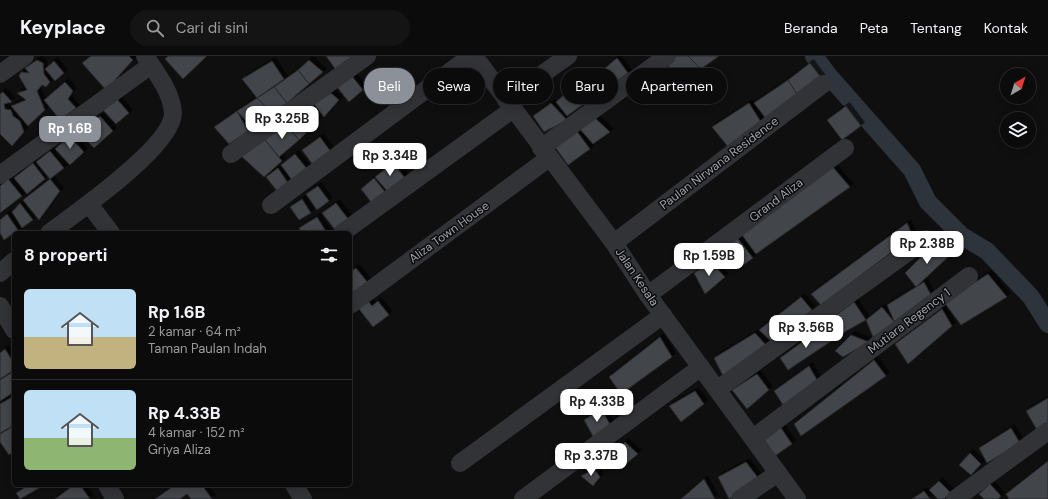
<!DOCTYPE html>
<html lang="id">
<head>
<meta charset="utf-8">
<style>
  :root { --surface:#0b0b0c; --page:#141415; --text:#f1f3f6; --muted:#9a9b9d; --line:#2b2b2d; --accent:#8c9099 }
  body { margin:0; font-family:"DM Sans",sans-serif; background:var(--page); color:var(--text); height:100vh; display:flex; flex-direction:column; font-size:15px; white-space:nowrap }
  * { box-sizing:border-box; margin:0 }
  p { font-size:13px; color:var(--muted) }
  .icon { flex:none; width:22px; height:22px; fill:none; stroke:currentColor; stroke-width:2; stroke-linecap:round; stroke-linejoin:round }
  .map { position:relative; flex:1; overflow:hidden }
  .sheet { position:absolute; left:12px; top:175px; width:340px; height:256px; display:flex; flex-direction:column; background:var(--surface); border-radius:6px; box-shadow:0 2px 10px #0003,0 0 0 1px var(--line) }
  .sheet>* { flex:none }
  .top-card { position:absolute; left:364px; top:12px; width:380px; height:36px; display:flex; gap:8px }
  .needle { width:26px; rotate:39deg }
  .fabs { position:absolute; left:1000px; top:12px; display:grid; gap:8px }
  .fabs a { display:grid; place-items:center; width:36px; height:36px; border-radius:50%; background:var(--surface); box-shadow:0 2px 10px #0003,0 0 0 1px var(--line); font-size:20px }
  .price { position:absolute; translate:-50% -34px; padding:0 9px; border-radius:8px; background:#fff; color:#222; font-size:13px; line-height:26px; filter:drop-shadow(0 1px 2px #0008) }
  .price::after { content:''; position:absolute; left:50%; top:24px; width:12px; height:9px; margin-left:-6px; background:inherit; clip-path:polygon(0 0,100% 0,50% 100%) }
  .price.on { background:var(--accent); color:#fff }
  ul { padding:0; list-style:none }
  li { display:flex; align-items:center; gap:12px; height:100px; padding:0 12px }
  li+li { border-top:1px solid var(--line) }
  li span { display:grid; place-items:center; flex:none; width:112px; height:80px; border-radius:6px; color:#555 }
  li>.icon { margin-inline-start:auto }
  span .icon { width:48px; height:48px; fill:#fffc; stroke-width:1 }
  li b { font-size:17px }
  h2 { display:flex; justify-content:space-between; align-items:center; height:48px; padding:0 12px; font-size:17px }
  .pill { padding:0 14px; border-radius:18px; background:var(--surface); box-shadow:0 2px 10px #0003,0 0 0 1px var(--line); font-size:14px; line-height:36px }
  .pill.on { background:var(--accent); color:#fff }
  header { display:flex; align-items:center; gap:24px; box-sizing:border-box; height:56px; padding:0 20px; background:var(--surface); border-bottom:1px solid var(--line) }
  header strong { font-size:19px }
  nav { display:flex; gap:22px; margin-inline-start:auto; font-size:14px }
  .search { width:280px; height:36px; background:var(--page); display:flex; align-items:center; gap:10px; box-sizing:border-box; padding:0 14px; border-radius:22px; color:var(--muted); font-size:15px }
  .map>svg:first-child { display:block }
</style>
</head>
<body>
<header>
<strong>Keyplace</strong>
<div class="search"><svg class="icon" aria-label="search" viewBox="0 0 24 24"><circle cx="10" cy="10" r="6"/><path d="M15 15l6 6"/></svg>Cari di sini</div>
<nav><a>Beranda</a><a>Peta</a><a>Tentang</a><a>Kontak</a></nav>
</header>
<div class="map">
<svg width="1048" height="443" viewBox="0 0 1048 443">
  <defs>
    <filter id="shadow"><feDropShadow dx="3.5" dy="-3.5" stdDeviation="0" flood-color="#0009"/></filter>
  </defs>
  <rect width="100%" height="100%" fill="#0f0f10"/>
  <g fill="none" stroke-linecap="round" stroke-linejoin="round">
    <path stroke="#2e343b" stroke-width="18" d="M814,0L829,20L912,114L928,146L962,180L987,195L1031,241L1048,268"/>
  </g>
  <g fill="#434448" stroke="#29292c" filter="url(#shadow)">
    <path d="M91,0H129L133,4L106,34L82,7Z"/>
    <path d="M168,0H207L183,23L165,3Z"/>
    <path d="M326,0H356L336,14Z"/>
    <path d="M675,0H688L701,13L684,24L666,8Z"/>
    <path d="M688,0H719L701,13Z"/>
    <path d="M617,2L628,17L613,28L604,13Z"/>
    <path d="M37,4L43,7L44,18L50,26L46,31L42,29L37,35L45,54L28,70L11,50L26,44L17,37L27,34L19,20L21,16L29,17L25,12Z"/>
    <path d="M309,4L323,16L309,28L298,14Z"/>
    <path d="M54,5L64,17L55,25L45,13Z"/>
    <path d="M272,5L284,23L257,42L242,23Z"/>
    <path d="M810,7L822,23L798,40L788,24Z"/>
    <path d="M298,14L309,28L287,47L274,31Z"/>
    <path d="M594,19L602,26L599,31L603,38L588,46L578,31Z"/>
    <path d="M352,20L363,34L349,46L337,31Z"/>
    <path d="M788,24L798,40L767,64L754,47Z"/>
    <path d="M65,26L73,35L68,43L76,52L60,64L44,44Z"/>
    <path d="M574,30L585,47L567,60L556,46Z"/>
    <path d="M274,31L287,47L272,57L257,42Z"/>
    <path d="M3,36L12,46L4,48L5,53L11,54L13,60L20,65L24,76L12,90L0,78V38Z"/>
    <path d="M331,37L339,44L324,61L314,48Z"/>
    <path d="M116,42L129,57L116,68L103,54Z"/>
    <path d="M257,42L272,57L252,72L237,55Z"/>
    <path d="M551,47L567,64L544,76L533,60Z"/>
    <path d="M749,47L761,66L729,92L712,71Z"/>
    <path d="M846,50L861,70L842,84L827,64Z"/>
    <path d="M310,52L318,65L299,84L285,68Z"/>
    <path d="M237,55L248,75L229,88L214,71Z"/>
    <path d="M100,60L113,75L94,92L86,84L93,79L87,72Z"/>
    <path d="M595,62L610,76L593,88L579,72Z"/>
    <path d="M285,68L299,84L279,101L265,84Z"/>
    <path d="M576,74L590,93L568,109L555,91Z"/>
    <path d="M69,80L84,96L70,109L55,93Z"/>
    <path d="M320,81L334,100L316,113L302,94Z"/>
    <path d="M265,84L282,105L264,121L240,99Z"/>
    <path d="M50,95L64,112L50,123L36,106Z"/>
    <path d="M295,98L307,113L292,124L281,109Z"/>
    <path d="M33,107L45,123L27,138L14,122Z"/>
    <path d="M393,107L405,122L388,136L375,121Z"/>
    <path d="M832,110L850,131L756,198L742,179Z"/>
    <path d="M278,112L288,127L277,135L266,121Z"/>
    <path d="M374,122L385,136L371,146L361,133Z"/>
    <path d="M8,123L22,140L0,157V130Z"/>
    <path d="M50,123L60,135L39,164L23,144Z"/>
    <path d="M318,130L329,145L317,154L306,138Z"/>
    <path d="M302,143L311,157L299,164L290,151Z"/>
    <path d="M20,147L33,164L22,172L12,156Z"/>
    <path d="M336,147L349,164L336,175L322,157Z"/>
    <path d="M7,158L18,174L4,184L0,177V164Z"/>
    <path d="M317,161L327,177H302L299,172Z"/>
    <path d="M907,167L913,180L821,249L811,238Z"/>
    <path d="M735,179L753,202L739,212L718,196Z"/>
    <path d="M935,187L949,200L916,231L905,217Z"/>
    <path d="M711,206L725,221L705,238L694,217Z"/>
    <path d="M356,212L368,227L350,240V216Z"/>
    <path d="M988,218L1007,241L961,269L944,246Z"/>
    <path d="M924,226L931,239L895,267L887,249Z"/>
    <path d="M365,241L372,250L378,245L389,259L373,271L355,248Z"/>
    <path d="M801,241L812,254L772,286L759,274Z"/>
    <path d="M854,246L866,264L839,279L831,263Z"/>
    <path d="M882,251L895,267L873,281L866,264Z"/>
    <path d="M942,253L952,270L908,308L895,288Z"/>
    <path d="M820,273L833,284L788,314L780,302Z"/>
    <path d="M755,277L766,289L723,320L714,302Z"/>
    <path d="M851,279L869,286L843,301L835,295Z"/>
    <path d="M660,281L672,301L621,338L609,321Z"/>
    <path d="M5,293L14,307V314L0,323V297Z"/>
    <path d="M874,304L886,320L801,380L794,368Z"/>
    <path d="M809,310L817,324L783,349L774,335Z"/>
    <path d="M14,315V336L0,345V324Z"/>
    <path d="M757,318L769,334L747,353L732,334Z"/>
    <path d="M695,335L704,348L681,366L669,350Z"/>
    <path d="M14,340V369L0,377V348Z"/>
    <path d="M1048,342V367L1037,374L1026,355Z"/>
    <path d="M601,353L611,370L594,382L584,364Z"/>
    <path d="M779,369L792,388L775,400L762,381Z"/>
    <path d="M14,370V396L9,399L0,386V378Z"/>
    <path d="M1011,372L1020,387L987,407L979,392Z"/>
    <path d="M625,386L638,398L621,412L612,400Z"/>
    <path d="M970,397L981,408L971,419L959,409Z"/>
    <path d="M1048,405V443H1009L1006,438Z"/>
    <path d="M746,406L759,423L729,443L718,421Z"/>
    <path d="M594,413L600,421L593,430L581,420Z"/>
    <path d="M704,423L715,443H681Z"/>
    <path d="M939,425L951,437L944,443H938L929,434Z"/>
    <path d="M990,428L1001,440L998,443H984L979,438Z"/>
    <path d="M29,429H39L41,431L20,443L16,437Z"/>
    <path d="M74,429H80L90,443H55Z"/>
    <path d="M175,429H202L212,443H191L187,438L180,443H155Z"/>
    <path d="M924,435L930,443H912Z"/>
  </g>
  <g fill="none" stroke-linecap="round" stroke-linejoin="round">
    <g stroke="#323337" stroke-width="18">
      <path d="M474,0L614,187L648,239L797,443"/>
      <path d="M0,18L25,0"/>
      <path d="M506,44L568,0"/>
      <path d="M541,92L667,0"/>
      <path d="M231,98L367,0"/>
      <path d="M0,119L151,9"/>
      <path d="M89,148L111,177"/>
      <path d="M271,149L471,0"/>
      <path d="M49,177C76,157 173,90 173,57C172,37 156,16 145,0"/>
      <path d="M342,177L513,53"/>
      <path d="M614,187L823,28"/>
      <path d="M0,217L14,205"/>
      <path d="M648,239L845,92"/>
      <path d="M350,249L549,102"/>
      <path d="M0,250L14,274"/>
      <path d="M718,333L926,183"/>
      <path d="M753,382L969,220"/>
      <path d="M460,407L663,259"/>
      <path d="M107,429L115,443"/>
      <path d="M294,429L303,443"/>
      <path d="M523,443L701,311"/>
      <path d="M740,443L778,417"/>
      <path d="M955,443L1048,375"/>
    </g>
  </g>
  <g text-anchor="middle" stroke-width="3" stroke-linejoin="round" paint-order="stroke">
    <g font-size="12" fill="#a1a5af" stroke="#0a0a0b">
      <text transform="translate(719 107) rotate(-37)" y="4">Paulan Nirwana Residence</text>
      <text transform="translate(776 144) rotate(-37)" y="4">Grand Aliza</text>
      <text transform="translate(449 176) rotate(-36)" y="4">Aliza Town House</text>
      <text transform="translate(637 221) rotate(56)" y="4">Jalan Kesala</text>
      <text transform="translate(909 265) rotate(-37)" y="4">Mutiara Regency 1</text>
    </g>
  </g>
</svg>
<div class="fabs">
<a><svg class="needle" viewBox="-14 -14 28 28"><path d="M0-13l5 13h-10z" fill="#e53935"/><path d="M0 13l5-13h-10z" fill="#9a9b9d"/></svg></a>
<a><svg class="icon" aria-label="layers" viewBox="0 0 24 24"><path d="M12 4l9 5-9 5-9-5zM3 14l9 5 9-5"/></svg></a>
</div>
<b class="price" style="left:282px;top:84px">Rp 3.25B</b>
<b class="price on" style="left:70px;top:94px">Rp 1.6B</b>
<b class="price" style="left:390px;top:121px">Rp 3.34B</b>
<b class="price" style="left:927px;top:209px">Rp 2.38B</b>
<b class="price" style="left:709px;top:221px">Rp 1.59B</b>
<b class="price" style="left:806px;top:293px">Rp 3.56B</b>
<b class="price" style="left:597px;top:367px">Rp 4.33B</b>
<b class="price" style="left:591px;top:421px">Rp 3.37B</b>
<div class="top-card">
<a class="pill on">Beli</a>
<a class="pill">Sewa</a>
<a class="pill">Filter</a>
<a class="pill">Baru</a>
<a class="pill">Apartemen</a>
</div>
<section class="sheet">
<h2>8 properti<svg class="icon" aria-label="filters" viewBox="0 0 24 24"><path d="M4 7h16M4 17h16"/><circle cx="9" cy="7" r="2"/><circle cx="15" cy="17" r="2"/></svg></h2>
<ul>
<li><span style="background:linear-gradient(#bfe0f5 60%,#c2b280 0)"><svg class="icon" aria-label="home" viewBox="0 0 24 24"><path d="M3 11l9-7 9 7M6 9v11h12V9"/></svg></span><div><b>Rp 1.6B</b><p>2 kamar · 64 m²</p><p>Taman Paulan Indah</p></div></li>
<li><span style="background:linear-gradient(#bfe0f5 60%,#8fb573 0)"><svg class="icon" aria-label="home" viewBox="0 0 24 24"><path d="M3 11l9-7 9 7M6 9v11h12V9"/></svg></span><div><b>Rp 4.33B</b><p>4 kamar · 152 m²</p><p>Griya Aliza</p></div></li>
</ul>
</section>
</div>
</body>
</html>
